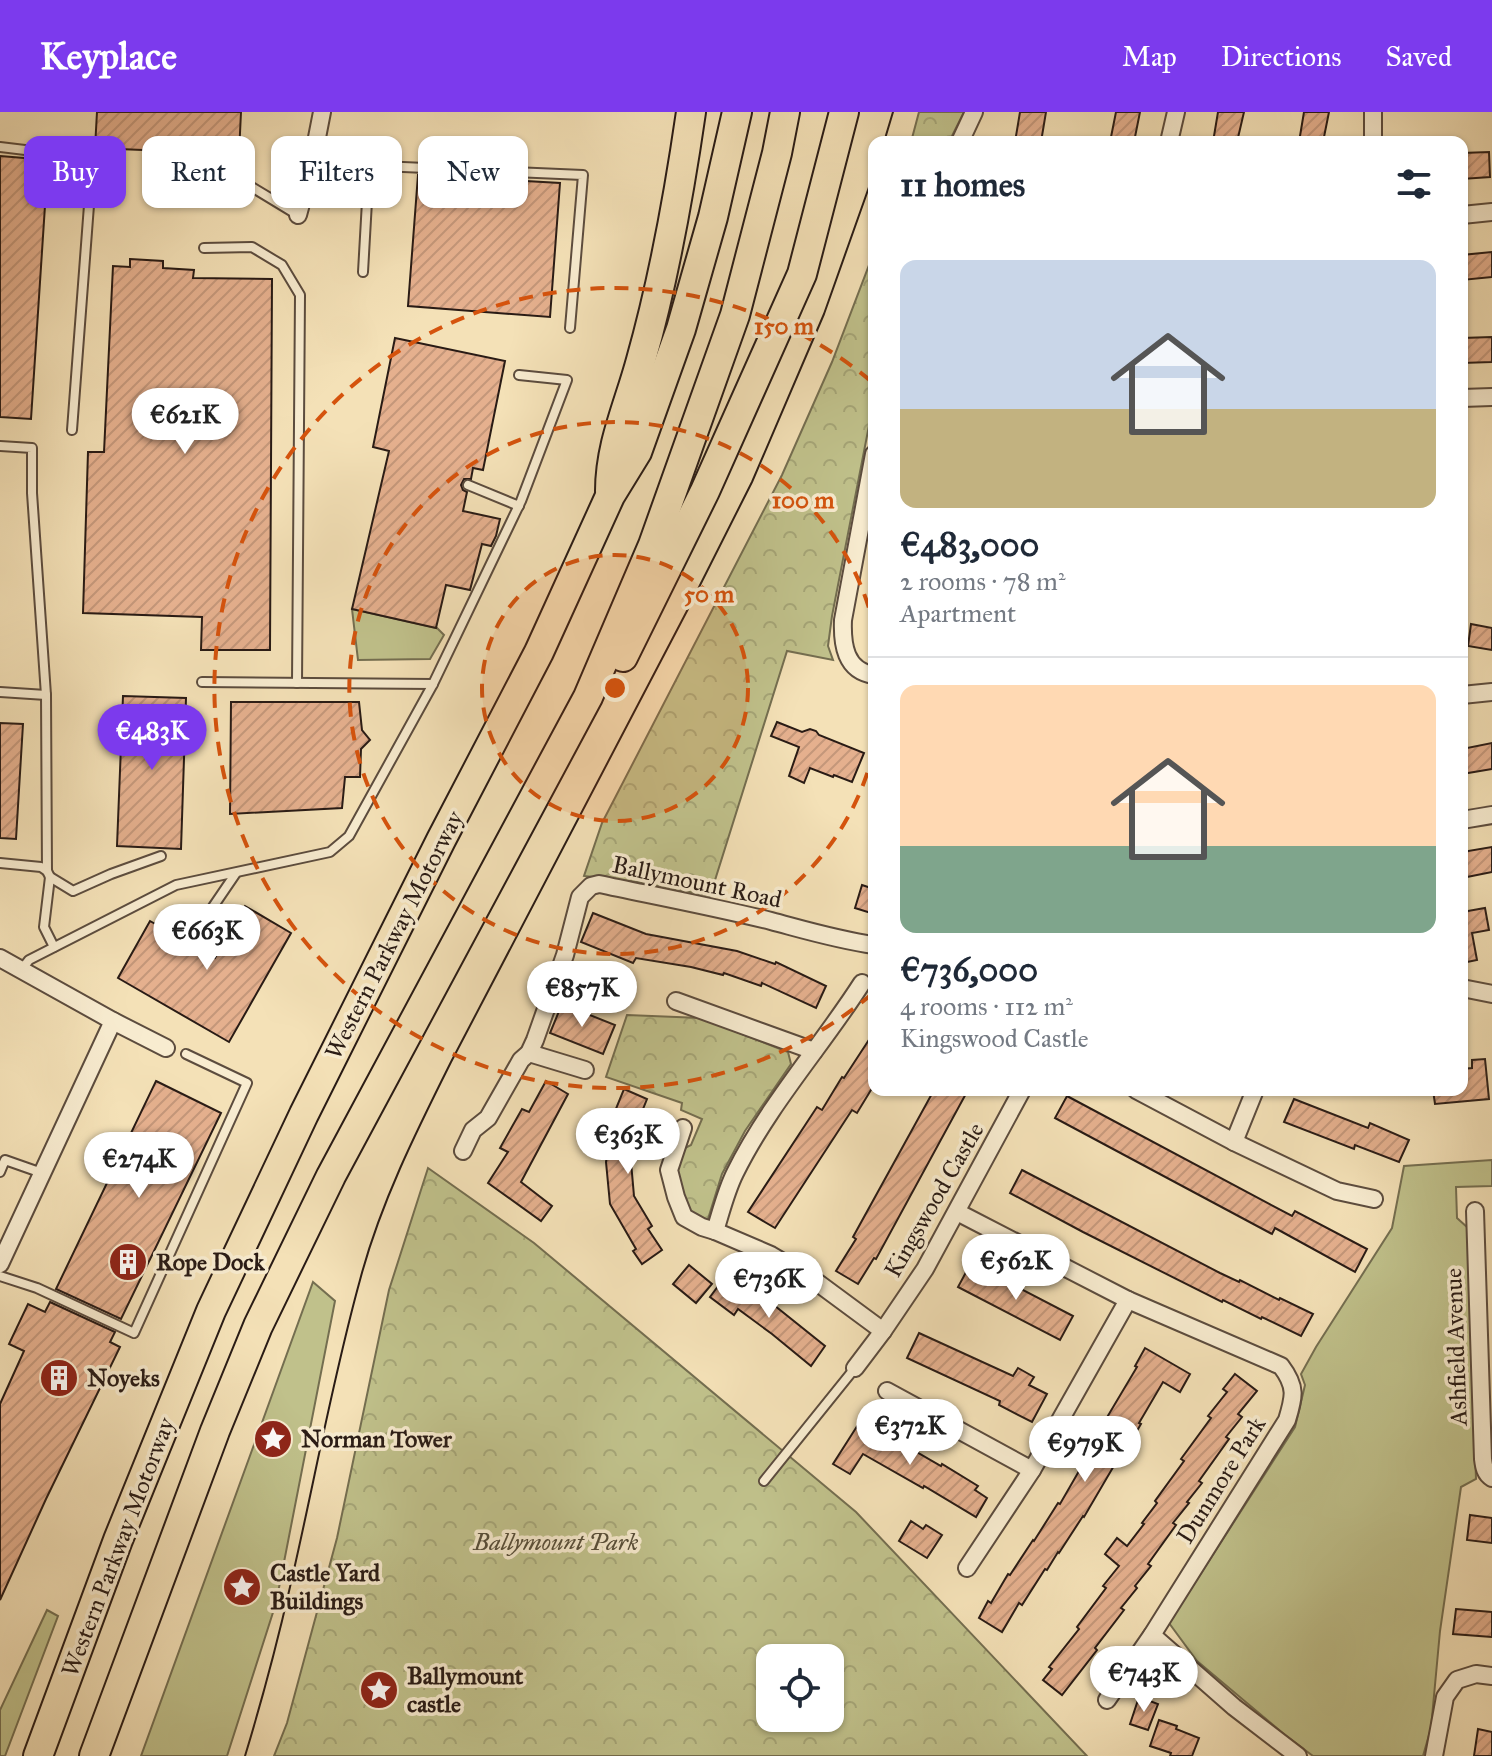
<!DOCTYPE html>
<html lang="en">
<head>
<meta charset="utf-8">
<style>
  :root { --surface:#fff; --page:#f2f2f3; --text:#1f2937; --muted:#747a83; --line:#e0e1e3; --accent:#7c3aed }
  body { margin:0; font-family:"IM FELL Great Primer",serif; background:var(--page); color:var(--text); height:100vh; display:flex; flex-direction:column; font-size:30px; white-space:nowrap }
  * { box-sizing:border-box; margin:0 }
  p { font-size:26px; color:var(--muted) }
  .icon { flex:none; width:44px; height:44px; fill:none; stroke:currentColor; stroke-width:2; stroke-linecap:round; stroke-linejoin:round }
  .map { position:relative; flex:1; overflow:hidden }
  .details { position:absolute; left:868px; top:24px; width:600px; height:960px; display:flex; flex-direction:column; background:var(--surface); border-radius:16px; box-shadow:0 2px 6px #0004 }
  .details>* { flex:none }
  .top-card { position:absolute; left:24px; top:24px; width:724px; height:72px; display:flex; gap:16px }
  .controls { position:absolute; left:756px; top:1532px; display:grid; gap:16px }
  .controls a { display:grid; place-items:center; width:88px; height:88px; border-radius:16px; background:var(--surface); box-shadow:0 2px 6px #0004; font-size:40px }
  .price { position:absolute; translate:-50% -68px; padding:0 18px; border-radius:28px; background:#fff; color:#222; font-size:26px; line-height:52px; filter:drop-shadow(0 2px 4px #0008) }
  .price::after { content:''; position:absolute; left:50%; top:48px; width:24px; height:18px; margin-left:-12px; background:inherit; clip-path:polygon(0 0,100% 0,50% 100%) }
  .price.on { background:var(--accent); color:#fff }
  ul { padding:0; list-style:none }
  li { display:grid; align-content:center; gap:16px; height:424px; padding:0 32px }
  li+li { border-top:2px solid var(--line) }
  li span { display:grid; place-items:center; height:248px; border-radius:16px; color:#555 }
  li>.icon { margin-inline-start:auto }
  span .icon { width:144px; height:144px; fill:#fffc; stroke-width:1 }
  li b { font-size:34px }
  h2 { display:flex; justify-content:space-between; align-items:center; height:96px; padding:0 32px; font-size:34px }
  .tag { padding:0 28px; border-radius:16px; background:var(--surface); box-shadow:0 2px 6px #0004; font-size:28px; line-height:72px }
  .tag.on { background:var(--accent); color:#fff }
  header { display:flex; align-items:center; gap:48px; box-sizing:border-box; height:112px; padding:0 40px; background:var(--accent); color:#fff }
  header strong { font-size:38px }
  nav { display:flex; gap:44px; margin-inline-start:auto; font-size:28px }
  .map>svg:first-child { display:block }
</style>
</head>
<body>
<header>
<strong>Keyplace</strong>
<nav><a>Map</a><a>Directions</a><a>Saved</a></nav>
</header>
<div class="map">
<svg width="1492" height="1644" viewBox="0 0 1492 1644">
  <defs>
    <pattern id="forest-crowns" width="20" height="18" patternUnits="userSpaceOnUse" patternTransform="scale(2)"><rect width="20" height="18" fill="#c0c18b"/><path d="M2 6a3 3 0 1 1 6 0M12 15a3 3 0 1 1 6 0" fill="none" stroke="#a5a577"/></pattern>
    <pattern id="building-hatch" width="6" height="6" patternUnits="userSpaceOnUse" patternTransform="scale(2)"><rect width="6" height="6" fill="#e5b08e"/><path d="M-1 1l2-2M0 6l6-6M5 7l2-2" fill="none" stroke="#c4977a"/></pattern>
  </defs>
  <rect width="100%" height="100%" fill="#f4e1b7"/>
  <filter id="stains"><feTurbulence type="fractalNoise" baseFrequency=".0025" numOctaves="4"/><feColorMatrix values="0 0 0 0 .2 0 0 0 0 .09 0 0 0 0 .02 0 0 0 .5 -.17"/></filter>
  <radialGradient id="worn" r=".72"><stop offset=".6" stop-color="#630" stop-opacity="0"/><stop offset="1" stop-color="#630" stop-opacity=".3"/></radialGradient>
  <g fill="#c0c18b" stroke="#746e50" stroke-width="2">
    <path d="M352,497L437,516L444,523L430,547L358,548Z"/>
    <path d="M1492,1048V1074L1456,1075L1457,1106L1468,1116L1476,1367L1461,1375L1440,1519L1431,1616L1423,1644H1313L1285,1623L1197,1549L1169,1511L1295,1315L1305,1273L1301,1262L1316,1235L1392,1116L1404,1054Z"/>
    <path d="M313,1170L335,1189L276,1491L227,1644H141Z"/>
    <path d="M47,1498L58,1504L5,1644H0V1598Z"/>
  </g>
  <g fill="url(#forest-crowns)" stroke="#746e50" stroke-width="2" fill-rule="evenodd">
    <path d="M919,0H964L949,30H911Z"/>
    <path d="M874,140V288L832,504L828,534L833,548L787,539L710,784L638,770L584,764L602,711L782,363L832,250Z"/>
    <path d="M627,903L701,906L788,940L791,952L745,1019L722,1062L708,1107H703L688,1098L676,1058L685,1036L691,1033L702,1007L681,998L682,991L606,965Z"/>
    <path d="M428,1056L534,1131L856,1400L1087,1644H274L287,1611L337,1426L389,1178ZM770,1546H830V1606H770Z"/>
  </g>
  <g fill="url(#building-hatch)" stroke="#291b15" stroke-width="2">
    <path d="M97,0H241L239,42L95,36Z"/>
    <path d="M1020,0H1046L1041,30H1015Z"/>
    <path d="M1116,0H1140L1134,30H1110Z"/>
    <path d="M1218,0H1244L1237,30H1213Z"/>
    <path d="M1304,0H1329L1323,30H1299Z"/>
    <path d="M1489,40L1490,65L1462,67V41Z"/>
    <path d="M0,44L48,48L31,307L0,305Z"/>
    <path d="M418,63L560,71L550,205L408,194Z"/>
    <path d="M1492,140V165L1462,168V143Z"/>
    <path d="M130,147L163,149V156L194,158L193,166L272,167L270,538H201L202,505L83,501L88,340H104L113,154L130,155Z"/>
    <path d="M1492,225V250L1462,251V226Z"/>
    <path d="M395,226L505,249L483,358L473,356L471,367H464L461,373L463,378L467,380L463,399L500,407L496,424L491,434L482,432L470,478L446,473L436,516L352,497L389,339L373,335Z"/>
    <path d="M1471,512L1492,516V538L1468,534Z"/>
    <path d="M123,584L186,586L181,737L117,734Z"/>
    <path d="M231,590H359L362,618L370,628L361,637L360,665H345L342,696L230,702Z"/>
    <path d="M777,610L802,620L810,617L816,619L819,623L864,641L852,670L834,663L833,665L810,656L804,671L789,664L799,635L771,624Z"/>
    <path d="M0,611L23,612L16,727L0,726Z"/>
    <path d="M1492,631V657L1462,662V637Z"/>
    <path d="M1492,735V760L1462,766V740Z"/>
    <path d="M862,773L874,777V802L855,796Z"/>
    <path d="M245,794L291,821L229,930L118,866L150,809L215,846Z"/>
    <path d="M1485,796L1489,818L1472,821L1477,848L1462,851V800Z"/>
    <path d="M593,801L646,822L737,839L775,852L776,850L826,874L816,896L762,871L761,874L724,861L723,863L691,855L636,846L633,851L581,830Z"/>
    <path d="M562,892L615,913L603,942L550,921Z"/>
    <path d="M874,920V973L857,1001L852,998L775,1116L748,1100L817,995L822,998L842,965L844,966Z"/>
    <path d="M1485,947L1489,987L1435,992L1433,978H1462V957L1472,956V948Z"/>
    <path d="M156,969L221,1001L121,1207L56,1177Z"/>
    <path d="M546,969L568,982L521,1070L552,1094L541,1109L488,1071L508,1040L500,1036L522,997L529,1000Z"/>
    <path d="M624,977L647,987L637,1012L631,1050L634,1084L652,1114L648,1117L662,1138L642,1152L633,1139L636,1137L610,1092L606,1050L613,1004Z"/>
    <path d="M934,978H968L876,1147L874,1146L858,1172L836,1159L856,1127L853,1125Z"/>
    <path d="M1067,984L1292,1104L1295,1099L1367,1137L1355,1160L1275,1116L1272,1122L1055,1006Z"/>
    <path d="M1294,987L1368,1016L1370,1011L1409,1028L1399,1050L1355,1033L1354,1037L1284,1010Z"/>
    <path d="M1022,1058L1220,1161L1239,1170L1240,1168L1279,1188L1280,1186L1313,1202L1301,1224L1262,1205L1261,1207L1223,1188L1222,1190L1083,1120L1010,1081Z"/>
    <path d="M971,1151L1073,1204L1060,1228L958,1175Z"/>
    <path d="M689,1153L712,1172L696,1191L673,1172Z"/>
    <path d="M725,1165L754,1187L759,1181L825,1234L811,1254L772,1222L738,1197L734,1203L710,1185Z"/>
    <path d="M50,1190L115,1220L110,1230L120,1235L46,1387L0,1488V1292L24,1239L9,1232L28,1192L45,1200Z"/>
    <path d="M919,1221L1013,1264L1018,1256L1034,1265L1029,1273L1047,1282L1032,1310L999,1293L1000,1289L907,1246Z"/>
    <path d="M1145,1236L1190,1262L1180,1280L1163,1270L1139,1311L1141,1312L1131,1329L1129,1328L1084,1405L1083,1404L1059,1441L1058,1440L1047,1458L1045,1457L1022,1493L1019,1491L1002,1520L979,1506L988,1489L991,1491L1008,1462L1010,1463L1033,1428L1034,1429L1058,1391L1060,1392L1105,1314L1103,1312L1137,1255L1135,1254Z"/>
    <path d="M1235,1262L1257,1279L1238,1302L1242,1305L1226,1325L1229,1327L1199,1369L1202,1371L1187,1390L1189,1391L1173,1411L1176,1413L1148,1452L1151,1454L1135,1474L1137,1476L1121,1496L1124,1498L1095,1536L1097,1538L1062,1583L1043,1568L1052,1557L1049,1555L1079,1517L1077,1515L1106,1476L1103,1474L1119,1454L1105,1442L1117,1426L1127,1434L1144,1412L1142,1411L1157,1391L1155,1389L1184,1349L1181,1347L1211,1306L1208,1304L1227,1280L1223,1277Z"/>
    <path d="M861,1308L901,1332V1331L941,1354L942,1352L978,1374L975,1378L987,1386L976,1405L924,1374L923,1376L863,1342L850,1362L833,1352Z"/>
    <path d="M1470,1403L1492,1406V1431L1467,1428Z"/>
    <path d="M911,1409L923,1417L926,1413L942,1423L927,1446L899,1429Z"/>
    <path d="M1456,1497L1492,1500V1525L1453,1522Z"/>
    <path d="M1139,1585L1158,1592L1148,1618L1130,1612Z"/>
    <path d="M1159,1608L1177,1614L1176,1617L1199,1626L1192,1644H1170L1171,1641L1150,1634Z"/>
    <path d="M1478,1617L1492,1620V1644H1474Z"/>
  </g>
  <g fill="none" stroke-linecap="round" stroke-linejoin="round">
    <g stroke="#5c4c3e" stroke-width="12">
      <g id="lane">
        <path d="M0,35L58,42L79,64L90,80L72,318"/>
        <path d="M313,51L583,63L570,216"/>
        <path d="M178,62L240,68L298,103"/>
        <path d="M204,136L252,135L282,153L300,183L297,571"/>
        <path d="M363,160L369,54"/>
        <path d="M0,334L32,336V381L46,583L47,759L50,765L44,815L54,835"/>
        <path d="M468,373L519,394"/>
        <path d="M202,570L433,572"/>
        <path d="M0,580L46,583"/>
        <path d="M0,751L41,755L47,759"/>
        <path d="M50,765L73,779L111,762L161,744"/>
        <path d="M204,808L236,761"/>
        <path d="M22,857L29,848L176,773L330,740L349,724L433,572L521,389L567,268L519,263"/>
        <path d="M0,1060L5,1048L42,1061"/>
        <path d="M0,1164L37,1176L134,1221L247,971L186,942"/>
        <path d="M764,1369L855,1256"/>
      </g>
    </g>
    <g stroke="#5c4c3e" stroke-width="20">
      <g id="street">
        <path d="M960,30L974,0"/>
        <path d="M1169,30L1176,0"/>
        <path d="M1373,30V0"/>
        <path d="M298,103L312,51L322,0"/>
        <path d="M1462,103L1492,100"/>
        <path d="M1462,286L1492,285"/>
        <path d="M874,342L843,508C842,532 845,559 874,563"/>
        <path d="M1462,583L1492,580"/>
        <path d="M1462,708L1492,703"/>
        <path d="M0,846L113,909L166,936"/>
        <path d="M1462,876L1492,882"/>
        <path d="M676,889L814,939"/>
        <path d="M529,941L585,958"/>
        <path d="M1136,978L1234,1030L1337,1079L1374,1087"/>
        <path d="M683,1016L669,1058L676,1085L684,1105L702,1115L715,1119L771,1143L818,1171L883,1219"/>
        <path d="M1234,1030L1255,978"/>
        <path d="M463,1039L473,1018L488,1006L521,948L529,941L535,928L565,843L580,785L591,774L599,772C656,784 714,795 771,809C805,818 838,828 874,833"/>
        <path d="M1475,1099L1483,1347C1484,1355 1485,1362 1492,1366"/>
        <path d="M957,1100L1128,1188L1281,1254C1297,1275 1294,1285 1287,1308L1152,1523L1107,1588"/>
        <path d="M715,1119C721,1100 726,1079 735,1061C769,992 821,935 862,871"/>
        <path d="M0,1152L113,909"/>
        <path d="M855,1256L883,1219L925,1157L1022,978"/>
        <path d="M887,1279L1032,1358"/>
        <path d="M967,1456L1032,1358L1128,1188"/>
        <path d="M1152,1523L1234,1595L1298,1644"/>
        <path d="M1434,1644L1445,1585L1457,1568L1476,1562L1492,1564"/>
      </g>
    </g>
    <g stroke="#291b15" stroke-width="32">
      <g id="highway">
        <path d="M610,379C610,332 629,293 641,248C664,167 679,83 691,0"/>
        <path d="M623,545L705,379L802,162L844,0"/>
        <path d="M38,1644L118,1428L211,1199L304,1002L441,728L539,540L610,384L637,340L681,217L713,105L737,0"/>
        <path d="M94,1644L215,1319L258,1214L331,1064L588,585L653,433L735,203L777,41L785,0"/>
      </g>
    </g>
    <use href="#lane" stroke="#f8ecd0" stroke-width="8"/>
    <use href="#street" stroke="#f8ecd0" stroke-width="16"/>
    <use href="#highway" stroke="#f4e1b7" stroke-width="28"/>
    <g stroke="#291b15" stroke-width="2">
      <path d="M884,30L893,0"/>
      <path d="M245,1644C262,1588 277,1532 290,1475C314,1372 332,1269 360,1168C380,1092 416,1020 451,950L688,497L752,370L824,202L874,61"/>
    </g>
  </g>
  <circle cx="615" cy="576" r="133" fill="#d5530d" fill-opacity=".12"/>
  <g fill="none" stroke="#d5530d" stroke-width="4" stroke-dasharray="14 10">
    <circle cx="615" cy="576" r="133"/>
    <path d="M874 638A266 266 0 1 1 874 514"/>
    <path d="M872 882A400 400 0 1 1 872 270"/>
  </g>
  <defs>
    <g id="building-disc" transform="scale(2)"><circle r="9.5" fill="#8f2418" stroke="#f8ecd0"/><path d="M-4-6H4V6H1V3H-1V6H-4ZM-2.5-4.3h1.7v1.8h-1.7ZM.8-4.3h1.7v1.8H.8ZM-2.5-1h1.7V.8h-1.7ZM.8-1h1.7V.8H.8Z" fill="#fff"/></g>
    <g id="sight-disc" transform="scale(2)"><circle r="9.5" fill="#8f2418" stroke="#f8ecd0"/><path d="M0-6L1.8-2.2L6-1.7L2.9 1.2L3.7 5.4L0 3.3L-3.7 5.4L-2.9 1.2L-6-1.7L-1.8-2.2Z" fill="#fff"/></g>
  </defs>
  <g fill-rule="evenodd">
    <use href="#building-disc" x="128" y="1150"/>
    <use href="#building-disc" x="59" y="1266"/>
    <use href="#sight-disc" x="273" y="1327"/>
    <use href="#sight-disc" x="242" y="1475"/>
    <use href="#sight-disc" x="379" y="1578"/>
  </g>
  <g text-anchor="middle" stroke-width="7" stroke-linejoin="round" paint-order="stroke">
    <g font-size="24" fill="#291b15" stroke="#f8ecd0">
      <text transform="translate(697 770) rotate(12)" y="8">Ballymount Road</text>
      <text transform="translate(394 823) rotate(-63)" y="8">Western Parkway Motorway</text>
      <text transform="translate(934 1088) rotate(-60)" y="8">Kingswood Castle</text>
      <text transform="translate(1456 1235) rotate(-92)" y="8">Ashfield Avenue</text>
      <text transform="translate(1221 1368) rotate(-58)" y="8">Dunmore Park</text>
      <text transform="translate(118 1435) rotate(-69)" y="8">Western Parkway Motorway</text>
    </g>
    <g font-size="24" font-weight="bold" fill="#291b15" stroke="#f8ecd0" text-anchor="start">
      <text x="156" y="1158">Rope Dock</text>
      <text x="87" y="1274">Noyeks</text>
      <text x="301" y="1335">Norman Tower</text>
      <text x="270" y="1469">Castle Yard<tspan x="270" dy="28">Buildings</tspan></text>
      <text x="407" y="1572">Ballymount<tspan x="407" dy="28">castle</tspan></text>
    </g>
    <g font-size="24" font-style="italic" fill="#564d38" stroke="#f8ecd0">
      <text x="556" y="1438">Ballymount Park</text>
    </g>
  </g>
  <circle cx="615" cy="576" r="12" fill="#d5530d" stroke="#f8ecd0" stroke-width="4"/>
  <g font-size="24" text-anchor="middle" font-weight="bold" fill="#d5530d" stroke="#f8ecd0" stroke-width="7" stroke-linejoin="round" paint-order="stroke">
    <text x="784" y="222">150 m</text>
    <text x="803" y="396">100 m</text>
    <text x="709" y="490">50 m</text>
  </g>
  <rect width="100%" height="100%" filter="url(#stains)"/>
  <rect width="100%" height="100%" fill="url(#worn)"/>
</svg>
<div class="controls">
<a><svg class="icon" aria-label="locate" viewBox="0 0 24 24"><circle cx="12" cy="12" r="6"/><path d="M12 2v4M12 18v4M2 12h4M18 12h4"/></svg></a>
</div>
<b class="price" style="left:185px;top:344px">€621K</b>
<b class="price on" style="left:152px;top:660px">€483K</b>
<b class="price" style="left:207px;top:860px">€663K</b>
<b class="price" style="left:582px;top:917px">€857K</b>
<b class="price" style="left:628px;top:1064px">€363K</b>
<b class="price" style="left:139px;top:1088px">€274K</b>
<b class="price" style="left:1016px;top:1190px">€562K</b>
<b class="price" style="left:769px;top:1208px">€736K</b>
<b class="price" style="left:910px;top:1355px">€372K</b>
<b class="price" style="left:1085px;top:1372px">€979K</b>
<b class="price" style="left:1144px;top:1602px">€743K</b>
<div class="top-card">
<a class="tag on">Buy</a>
<a class="tag">Rent</a>
<a class="tag">Filters</a>
<a class="tag">New</a>
</div>
<section class="details">
<h2>11 homes<svg class="icon" aria-label="filters" viewBox="0 0 24 24"><path d="M4 7h16M4 17h16"/><circle cx="9" cy="7" r="2"/><circle cx="15" cy="17" r="2"/></svg></h2>
<ul>
<li><span style="background:linear-gradient(#c9d6e8 60%,#c2b280 0)"><svg class="icon" aria-label="home" viewBox="0 0 24 24"><path d="M3 11l9-7 9 7M6 9v11h12V9"/></svg></span><div><b>€483,000</b><p>2 rooms · 78 m²</p><p>Apartment</p></div></li>
<li><span style="background:linear-gradient(#ffd9b3 65%,#7fa58c 0)"><svg class="icon" aria-label="home" viewBox="0 0 24 24"><path d="M3 11l9-7 9 7M6 9v11h12V9"/></svg></span><div><b>€736,000</b><p>4 rooms · 112 m²</p><p>Kingswood Castle</p></div></li>
</ul>
</section>
</div>
</body>
</html>
